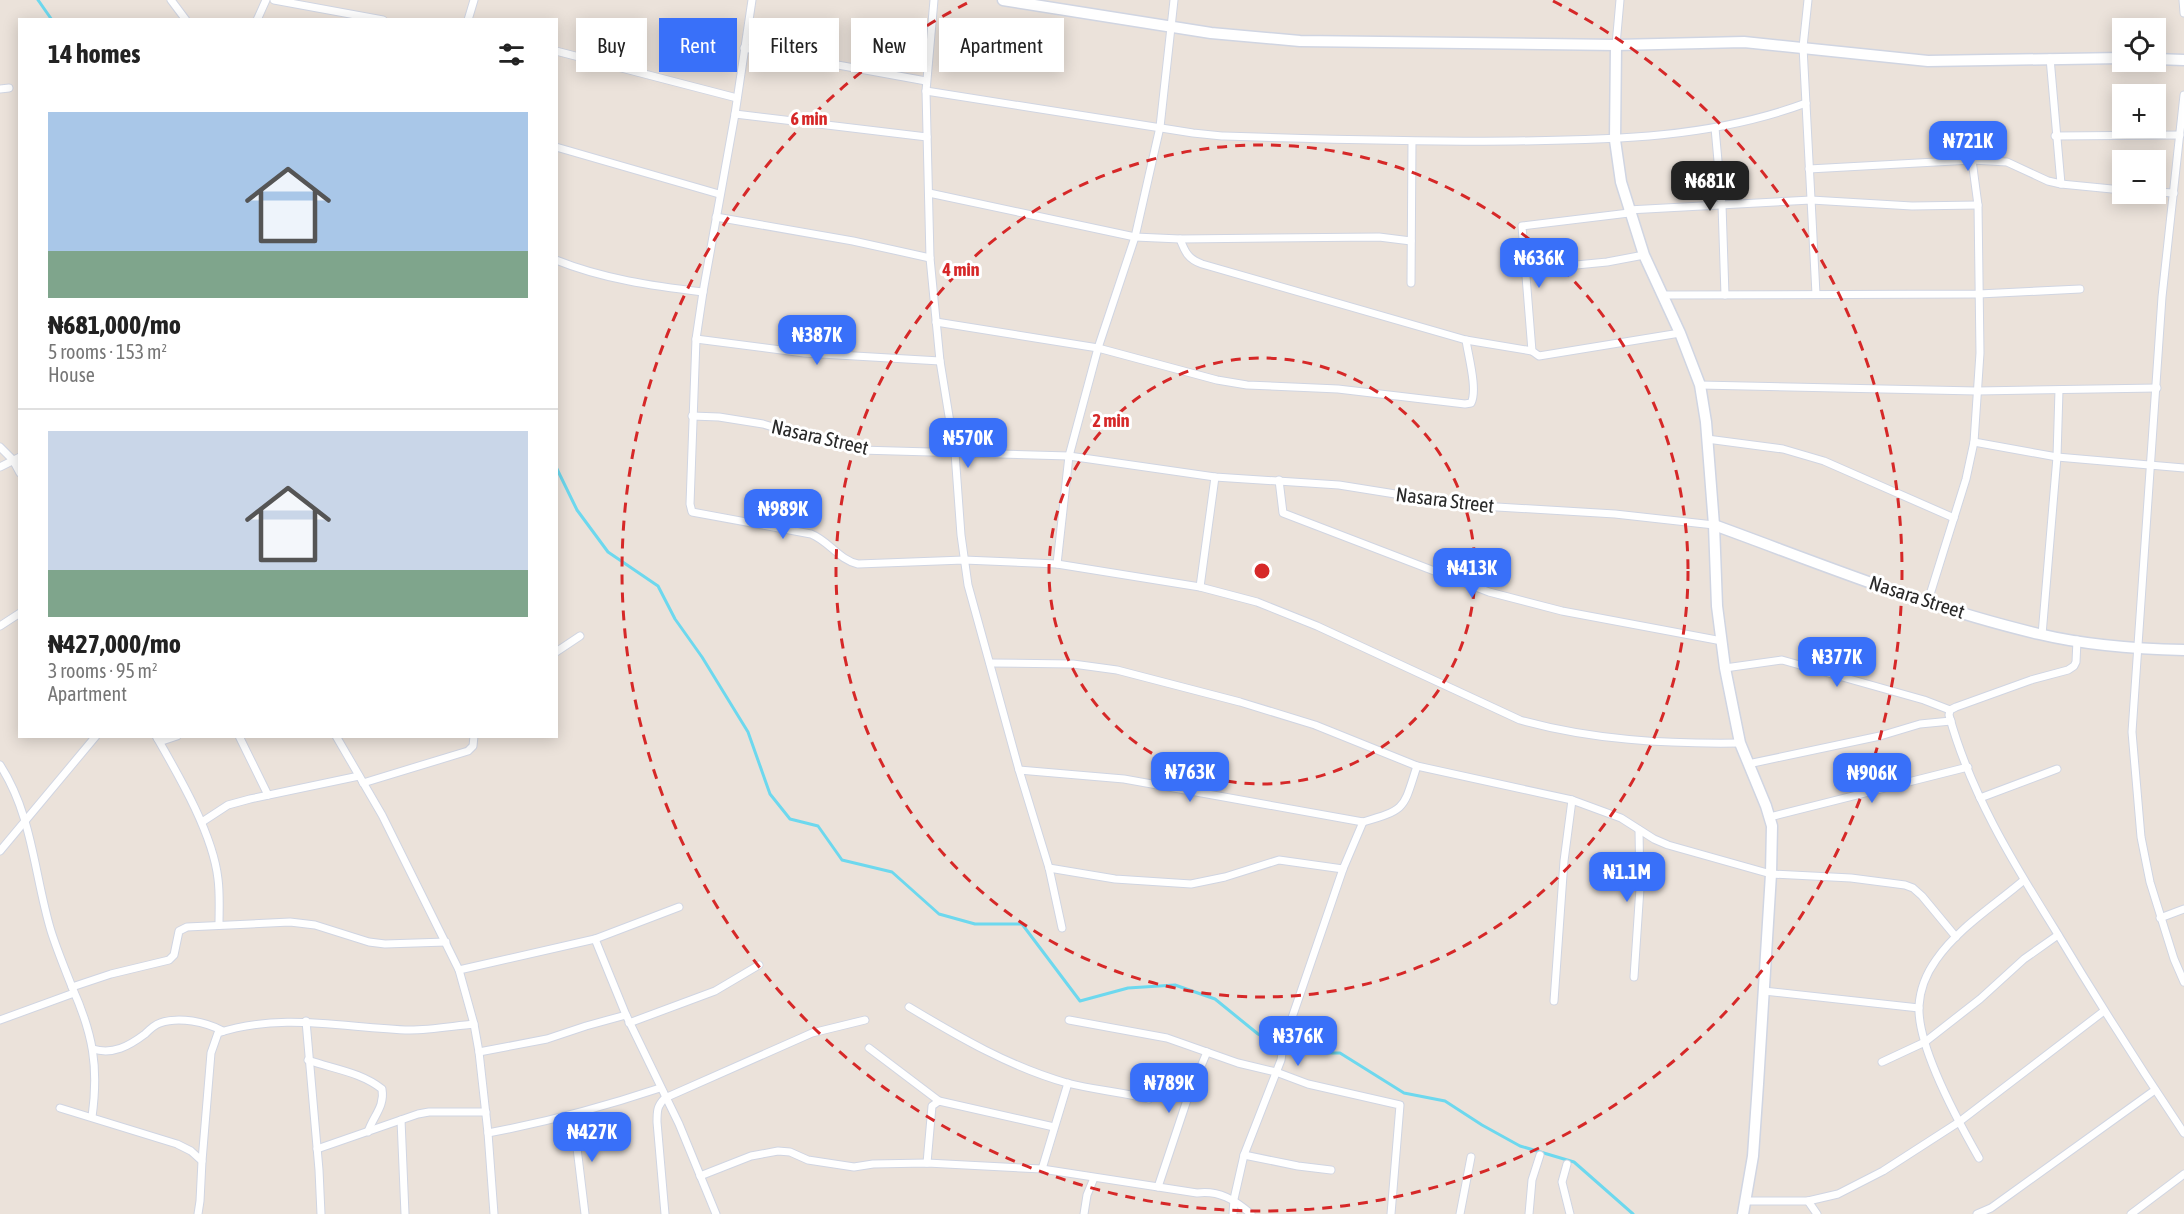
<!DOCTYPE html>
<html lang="en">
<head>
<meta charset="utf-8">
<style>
  :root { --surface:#fff; --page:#f2f2f2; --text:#222; --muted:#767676; --line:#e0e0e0; --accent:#3970f9 }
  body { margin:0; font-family:"Asap Condensed",sans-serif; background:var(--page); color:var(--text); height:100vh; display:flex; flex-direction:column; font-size:22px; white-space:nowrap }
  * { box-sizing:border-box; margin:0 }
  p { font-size:20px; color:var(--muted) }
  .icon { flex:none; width:33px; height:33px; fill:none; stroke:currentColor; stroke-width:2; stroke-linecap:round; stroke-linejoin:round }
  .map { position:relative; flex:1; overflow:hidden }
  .details { position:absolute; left:18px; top:18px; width:540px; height:720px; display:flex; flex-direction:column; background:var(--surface); border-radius:0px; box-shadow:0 3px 15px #0003 }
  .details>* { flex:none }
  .top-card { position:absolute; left:576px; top:18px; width:570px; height:54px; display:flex; gap:12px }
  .controls { position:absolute; left:2112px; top:18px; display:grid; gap:12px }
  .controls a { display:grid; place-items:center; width:54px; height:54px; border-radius:0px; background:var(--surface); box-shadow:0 3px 15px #0003; font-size:30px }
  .price { position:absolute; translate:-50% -51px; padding:0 14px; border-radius:12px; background:var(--accent); color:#fff; font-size:20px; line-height:39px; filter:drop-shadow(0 2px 3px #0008) }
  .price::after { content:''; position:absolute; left:50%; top:36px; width:18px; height:14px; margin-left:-9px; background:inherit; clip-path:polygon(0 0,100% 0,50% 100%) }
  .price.current { background:#222; color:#fff }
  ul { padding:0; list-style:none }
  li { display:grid; align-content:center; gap:12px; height:318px; padding:0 30px }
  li+li { border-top:2px solid var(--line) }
  li span { display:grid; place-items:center; height:186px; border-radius:0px; color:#555 }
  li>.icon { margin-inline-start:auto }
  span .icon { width:108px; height:108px; fill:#fffc; stroke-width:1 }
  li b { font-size:26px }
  h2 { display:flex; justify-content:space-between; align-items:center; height:72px; padding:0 30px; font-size:26px }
  .tag { padding:0 21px; border-radius:0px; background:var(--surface); box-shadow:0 3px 15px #0003; font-size:21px; line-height:54px }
  .tag.current { background:var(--accent); color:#fff }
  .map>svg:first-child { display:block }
</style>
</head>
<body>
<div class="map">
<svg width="2184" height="1214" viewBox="0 0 2184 1214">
  <rect width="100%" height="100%" fill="#ebe2da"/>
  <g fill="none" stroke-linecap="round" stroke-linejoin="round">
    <g stroke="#6dd8ee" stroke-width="3">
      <path d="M38,0L52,20"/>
      <path d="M556,467L577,510L608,552L658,586L675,619L702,657L748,732L770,794L790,819L818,826L842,860L892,872L939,914L975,924H1022L1080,1001L1128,988L1175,985L1215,999L1258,1034L1292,1053H1340L1404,1093L1445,1101L1482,1125L1520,1146L1574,1162L1633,1214"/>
    </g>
    <g stroke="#d0d5e2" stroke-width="9">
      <g id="street">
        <path d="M171,0L186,20"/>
        <path d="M274,0L383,20"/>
        <path d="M752,0L735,114L703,292L696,339L690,504L692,512L811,534C829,541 839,560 858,564L964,560L1057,564L1200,587L1257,602L1317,626L1520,720C1592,740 1665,744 1740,743"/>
        <path d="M934,0L926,91L930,258L940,361L955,453L961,535L968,585L1019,770L1049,868L1062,928"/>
        <path d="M1808,0L1803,47L1816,294"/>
        <path d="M2183,0L2184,13"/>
        <path d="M257,20L266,0"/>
        <path d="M468,20L474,0"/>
        <path d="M1616,45L1620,0"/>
        <path d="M744,48L926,81"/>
        <path d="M556,51L737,98"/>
        <path d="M2050,58L2061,184"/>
        <path d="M0,89L9,88"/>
        <path d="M926,91L1193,133L1222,136C1320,139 1417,142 1514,141C1613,140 1712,138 1806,103"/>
        <path d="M2184,95L2162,297L2132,732L2141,837L2150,882L2174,959L2184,982"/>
        <path d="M735,114L927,137"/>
        <path d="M1715,128L1722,205L1725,295"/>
        <path d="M2055,136L2180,135"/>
        <path d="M556,147L719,194"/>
        <path d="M1809,169L1972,160L2007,162L2048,181L2061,184L2122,190"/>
        <path d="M2156,192L2174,193"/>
        <path d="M929,193L1135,237L1180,239L1379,237L1411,241"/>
        <path d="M1628,210L1811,200L1912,206L1978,205"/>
        <path d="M1629,213L1522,226L1532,351L1539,356L1680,333"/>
        <path d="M716,217L853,241L930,258"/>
        <path d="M1180,239C1185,252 1188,259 1202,264L1466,340L1532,351"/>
        <path d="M556,260C603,279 653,286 703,292"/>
        <path d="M1525,270L1607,262L1644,255"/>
        <path d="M1411,283L1412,142"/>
        <path d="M1662,295L1979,294L2080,289"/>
        <path d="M936,322L1098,348L1217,380L1247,385L1338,389L1465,404L1471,403C1478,390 1468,355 1466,340"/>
        <path d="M696,339L804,353L940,361"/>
        <path d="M1700,385L1977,391L2157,388"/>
        <path d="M692,416L719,417L763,424L815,440L860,450L1069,456L1215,477L1339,485L1464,505L1615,514L1714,525"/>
        <path d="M1707,439L1783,449L1824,461L1954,518"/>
        <path d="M1974,442L2057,457L2184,468"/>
        <path d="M0,447L13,460L20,473"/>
        <path d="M0,467L20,457"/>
        <path d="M1279,480L1283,513L1489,592L1562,611L1722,641"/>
        <path d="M1057,564L1069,456L1098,348L1135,237L1160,127L1174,0"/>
        <path d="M1200,587L1215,477"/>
        <path d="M1928,601L1966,479L1974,442L1980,353L1978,205L1972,160"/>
        <path d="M0,626L20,613"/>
        <path d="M2042,635L2057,457L2059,390"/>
        <path d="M2077,640L2076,662L2074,666L2068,670L2031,680L1956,707L1950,710L1949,715C1970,792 2012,861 2054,928C2096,998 2139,1066 2184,1133"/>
        <path d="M556,652L580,636"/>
        <path d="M990,663L1073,664L1117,670L1240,702L1315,725L1417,766L1572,800L1621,818L1654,839L1668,845L1739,865L1771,874L1851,878L1905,885L1913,888L1922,896L1956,937"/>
        <path d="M1725,668L1782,660L1924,700L1950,710"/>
        <path d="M156,736C179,776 213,834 218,879C220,894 219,910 219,925"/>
        <path d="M239,736L268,795"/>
        <path d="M336,736L382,815L459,970L474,1024L479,1052L488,1133L494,1214"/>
        <path d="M158,739L162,741L177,736"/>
        <path d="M1748,764L1880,736L1920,724L1951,721"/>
        <path d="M0,765C33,816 34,875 51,931C57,950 65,969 72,987L111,974L169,960L174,955L179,931L187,927L290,922L315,925L369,942L385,944L446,942"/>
        <path d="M1019,770L1124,779L1363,822C1407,809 1403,809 1417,766"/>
        <path d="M363,783L468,751L473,746L474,736"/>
        <path d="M1980,798L2057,769"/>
        <path d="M1770,817L1968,767"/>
        <path d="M202,822L228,805L250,799L359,776"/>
        <path d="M0,851L96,736"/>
        <path d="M1049,868L1115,879L1191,884L1225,877L1279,860L1343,869"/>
        <path d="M2160,918L2184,909"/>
        <path d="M595,939L626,1015L679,1124L716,1214"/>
        <path d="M459,970L595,939L679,907"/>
        <path d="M1634,977L1640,888L1639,830"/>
        <path d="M72,987C93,1034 99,1067 92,1117"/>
        <path d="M1764,991L1919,1008"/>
        <path d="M1554,1001L1564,861L1572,800"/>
        <path d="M909,1007C959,1037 1010,1067 1067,1083C1094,1090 1122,1092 1149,1099"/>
        <path d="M0,1020L74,993"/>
        <path d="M1069,1020L1167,1038L1238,1063L1276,1072L1308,1084L1400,1105L1391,1214"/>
        <path d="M306,1021L319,1170L321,1214"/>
        <path d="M629,1023L715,991L759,965"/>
        <path d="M869,1048L939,1101"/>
        <path d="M93,1049C113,1055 129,1046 145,1034C149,1030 154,1025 160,1023C179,1016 206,1022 223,1031"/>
        <path d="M479,1052L547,1039L586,1026L626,1015"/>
        <path d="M308,1060C333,1069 361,1072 382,1089C385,1107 373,1116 368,1132"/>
        <path d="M1882,1062L1925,1042L1980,999L2024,959L2058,935"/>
        <path d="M60,1108L177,1144L191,1151L202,1161L200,1201L198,1214"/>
        <path d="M573,1115L585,1214"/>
        <path d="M401,1120L405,1214"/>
        <path d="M488,1133C547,1122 603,1107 660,1088"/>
        <path d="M317,1149L418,1114L429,1112H486"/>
        <path d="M1244,1155L1298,1166L1331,1170"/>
        <path d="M1979,1158C1959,1123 1917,1046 1919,1006C1920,989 1926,974 1936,960C1958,928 1995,905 2024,880"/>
        <path d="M202,1161L211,1053L218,1033C283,1012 344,1028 410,1030C431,1030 453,1026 474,1024"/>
        <path d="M927,1163L932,1106L939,1101L1054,1127"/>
        <path d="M1567,1164L1562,1182L1570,1214"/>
        <path d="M1042,1169L1068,1083"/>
        <path d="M700,1176L751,1156L778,1151L790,1152L808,1160L854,1167L873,1164L927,1163L1042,1169L1197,1193C1219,1190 1235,1200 1251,1214"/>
        <path d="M1158,1187L1188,1097L1207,1052"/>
        <path d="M1746,1201H1808L1838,1194L1883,1171L1959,1122L2104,1011"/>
        <path d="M1808,1201L1817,1214"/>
        <path d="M665,1214L657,1122C657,1111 657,1106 665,1098L812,1033L865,1020"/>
        <path d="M1084,1214L1087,1195L1094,1178"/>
        <path d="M1233,1214L1234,1199L1244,1155L1281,1060L1284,1041L1343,869L1363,822"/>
        <path d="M1460,1214L1471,1157"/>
        <path d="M1529,1214L1532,1180L1540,1155"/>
        <path d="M1977,1214L1991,1208L2155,1090"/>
        <path d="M2131,1214L2184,1174"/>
      </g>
    </g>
    <g stroke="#d0d5e2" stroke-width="13">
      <g id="secondary">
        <path d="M1003,0L1211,33L1300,41L1616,45L1744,42L1928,61L2122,58"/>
        <path d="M1616,45L1615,140L1621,182L1644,255L1680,333L1700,385L1706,422L1714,525L1717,606L1725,668L1740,743L1766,806L1772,826L1771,874L1758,1084L1753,1156L1743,1214"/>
        <path d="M2156,59L2184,60"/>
        <path d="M1714,525C1821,564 1928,608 2039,634C2085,645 2137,649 2184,650"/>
      </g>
    </g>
    <use href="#street" stroke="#fff" stroke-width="7"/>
    <use href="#secondary" stroke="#fff" stroke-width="10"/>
  </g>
  <g fill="none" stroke="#d62828" stroke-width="3" stroke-dasharray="10 8">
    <circle cx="1262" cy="571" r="213"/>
    <circle cx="1262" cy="571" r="426"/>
    <path d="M1553 1A640 640 0 1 1 971 1"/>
  </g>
  <g text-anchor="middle" stroke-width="6" stroke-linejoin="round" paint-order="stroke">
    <g font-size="20" fill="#292929" stroke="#fff">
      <text transform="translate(820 437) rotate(13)" y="7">Nasara Street</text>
      <text transform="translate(1445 500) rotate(7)" y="7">Nasara Street</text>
      <text transform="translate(1917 597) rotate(18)" y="7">Nasara Street</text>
    </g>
  </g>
  <circle cx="1262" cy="571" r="9" fill="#d62828" stroke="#fff" stroke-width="3"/>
  <g font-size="18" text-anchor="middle" font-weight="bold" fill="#d62828" stroke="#fff" stroke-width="6" stroke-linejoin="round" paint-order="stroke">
    <text x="809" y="125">6 min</text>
    <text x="961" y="276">4 min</text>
    <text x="1111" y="427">2 min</text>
  </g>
</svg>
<div class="controls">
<a><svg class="icon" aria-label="locate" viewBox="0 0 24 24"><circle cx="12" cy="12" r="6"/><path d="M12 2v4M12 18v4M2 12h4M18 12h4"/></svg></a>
<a>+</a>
<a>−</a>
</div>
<b class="price" style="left:1968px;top:172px">₦721K</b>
<b class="price current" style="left:1710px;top:212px">₦681K</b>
<b class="price" style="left:1539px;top:289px">₦636K</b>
<b class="price" style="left:817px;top:366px">₦387K</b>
<b class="price" style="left:968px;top:469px">₦570K</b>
<b class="price" style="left:783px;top:540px">₦989K</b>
<b class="price" style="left:1472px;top:599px">₦413K</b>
<b class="price" style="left:1837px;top:688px">₦377K</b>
<b class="price" style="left:1190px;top:803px">₦763K</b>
<b class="price" style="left:1872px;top:804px">₦906K</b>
<b class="price" style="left:1627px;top:903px">₦1.1M</b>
<b class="price" style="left:1298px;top:1067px">₦376K</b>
<b class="price" style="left:1169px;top:1114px">₦789K</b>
<b class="price" style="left:592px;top:1163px">₦427K</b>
<div class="top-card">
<a class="tag">Buy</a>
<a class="tag current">Rent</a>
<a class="tag">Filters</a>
<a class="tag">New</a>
<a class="tag">Apartment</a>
</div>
<section class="details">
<h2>14 homes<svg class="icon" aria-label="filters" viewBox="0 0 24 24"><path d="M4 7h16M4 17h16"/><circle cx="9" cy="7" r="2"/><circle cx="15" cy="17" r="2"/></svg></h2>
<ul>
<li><span style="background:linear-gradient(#a9c7e8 75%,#7fa58c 0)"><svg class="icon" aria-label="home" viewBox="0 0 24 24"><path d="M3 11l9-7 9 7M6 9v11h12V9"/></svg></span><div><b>₦681,000/mo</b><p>5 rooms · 153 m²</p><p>House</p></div></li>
<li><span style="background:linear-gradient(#c9d6e8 75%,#7fa58c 0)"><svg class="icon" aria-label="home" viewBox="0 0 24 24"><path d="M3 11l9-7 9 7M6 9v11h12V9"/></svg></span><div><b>₦427,000/mo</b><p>3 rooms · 95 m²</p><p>Apartment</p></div></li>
</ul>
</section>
</div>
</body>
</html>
